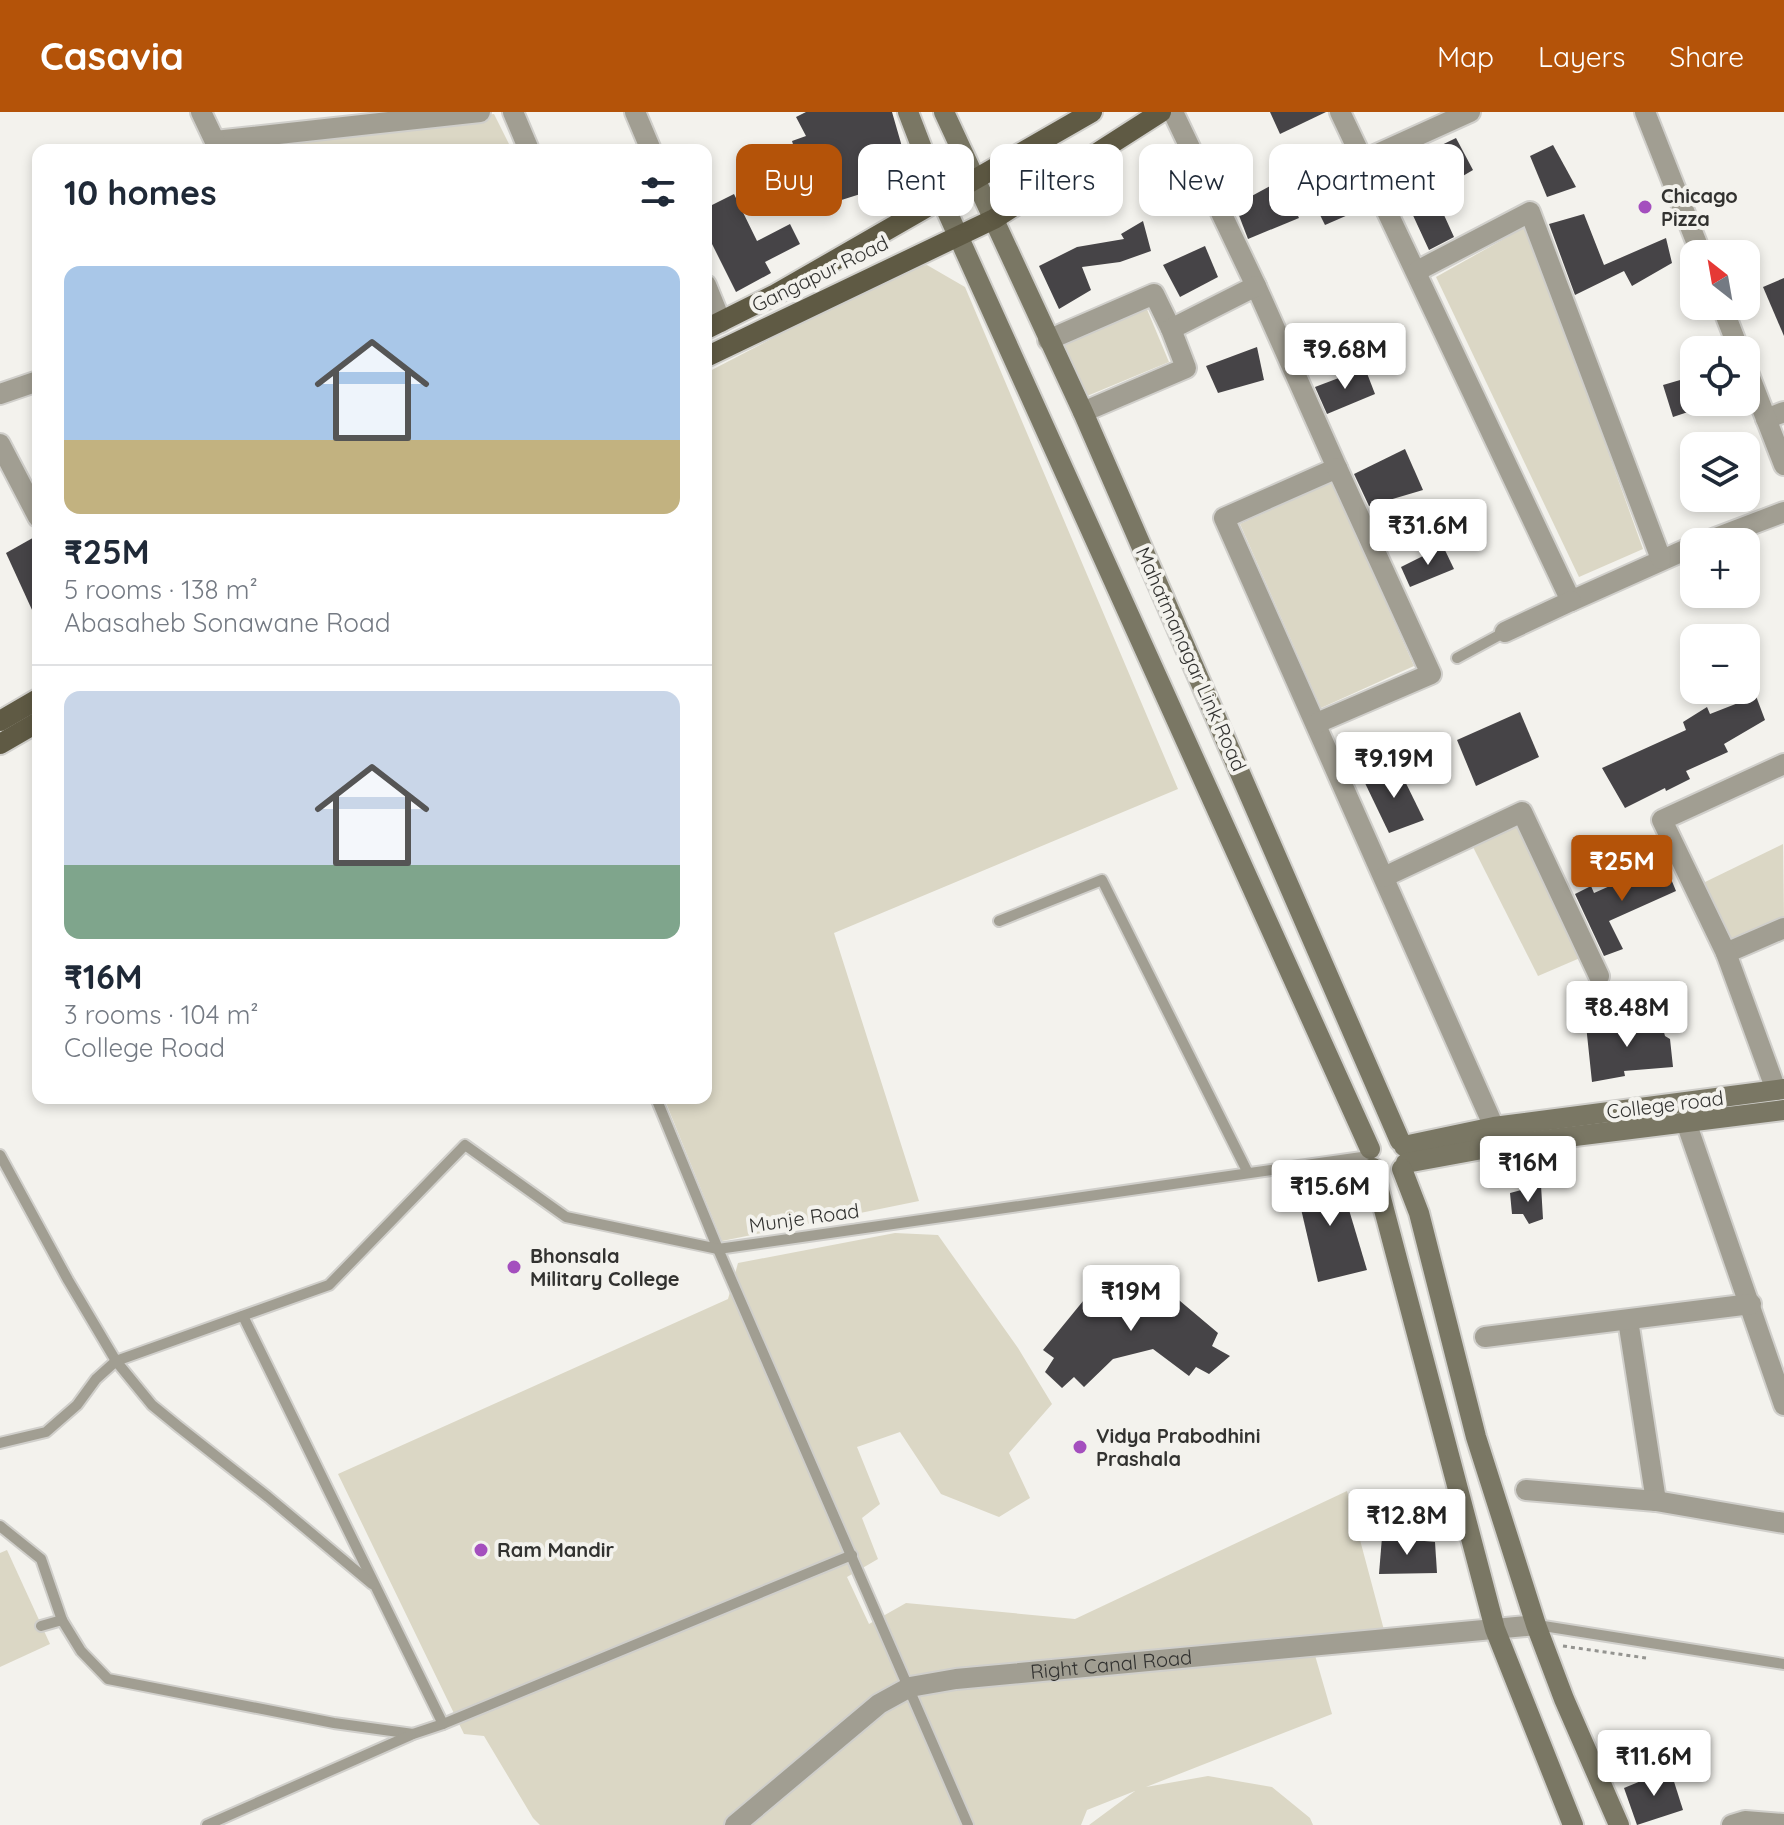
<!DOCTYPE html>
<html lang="en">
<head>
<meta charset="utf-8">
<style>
  :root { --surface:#fff; --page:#f6f6f7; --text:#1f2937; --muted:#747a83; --line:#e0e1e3; --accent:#b45309 }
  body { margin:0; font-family:Quicksand,sans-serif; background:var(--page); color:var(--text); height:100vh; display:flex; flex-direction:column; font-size:30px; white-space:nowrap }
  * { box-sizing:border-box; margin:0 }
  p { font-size:26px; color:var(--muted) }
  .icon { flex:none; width:44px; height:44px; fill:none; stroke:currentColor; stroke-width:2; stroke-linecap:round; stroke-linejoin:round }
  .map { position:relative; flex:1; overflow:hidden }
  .drawer { position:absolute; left:32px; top:32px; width:680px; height:960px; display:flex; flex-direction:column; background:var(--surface); border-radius:16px; box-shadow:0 4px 12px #0003 }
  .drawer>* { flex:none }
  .banner { position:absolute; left:736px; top:32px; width:760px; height:72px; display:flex; gap:16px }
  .needle { width:52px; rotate:329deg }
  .fabs { position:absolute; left:1680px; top:128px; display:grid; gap:16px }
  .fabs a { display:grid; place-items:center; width:80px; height:80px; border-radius:16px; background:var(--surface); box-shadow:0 4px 12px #0003; font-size:40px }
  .price { position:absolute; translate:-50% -68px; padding:0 18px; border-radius:8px; background:#fff; color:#222; font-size:26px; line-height:52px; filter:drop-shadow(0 2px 4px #0008) }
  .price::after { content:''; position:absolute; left:50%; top:48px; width:24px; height:18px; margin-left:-12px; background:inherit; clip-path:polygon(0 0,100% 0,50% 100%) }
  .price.active { background:var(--accent); color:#fff }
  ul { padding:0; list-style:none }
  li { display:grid; align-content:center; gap:16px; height:424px; padding:0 32px }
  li+li { border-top:2px solid var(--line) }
  li span { display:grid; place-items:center; height:248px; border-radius:16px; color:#555 }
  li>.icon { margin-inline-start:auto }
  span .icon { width:144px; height:144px; fill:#fffc; stroke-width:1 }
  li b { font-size:34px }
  h2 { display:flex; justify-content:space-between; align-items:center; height:96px; padding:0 32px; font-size:34px }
  .tag { padding:0 28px; border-radius:16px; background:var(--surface); box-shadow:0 4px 12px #0003; font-size:28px; line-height:72px }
  .tag.active { background:var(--accent); color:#fff }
  header { display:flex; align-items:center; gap:48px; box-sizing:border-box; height:112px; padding:0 40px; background:var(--accent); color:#fff }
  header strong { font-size:38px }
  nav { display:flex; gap:44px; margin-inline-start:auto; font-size:28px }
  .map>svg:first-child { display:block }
</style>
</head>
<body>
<header>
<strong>Casavia</strong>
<nav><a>Map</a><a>Layers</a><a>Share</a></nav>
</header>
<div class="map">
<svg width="1784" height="1713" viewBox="0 0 1784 1713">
  <rect width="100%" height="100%" fill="#f3f2ed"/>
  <g fill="#dbd7c5">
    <path d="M494,2L512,38H241L237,30Z"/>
    <path d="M1527,114L1643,437L1579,465L1436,165Z"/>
    <path d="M927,153L965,175L1178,677L834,821L919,1089L722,1129L664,986H706V261L907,156Z"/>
    <path d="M1146,195L1169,250L1087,284L1063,233Z"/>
    <path d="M1332,370L1414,554L1321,596L1240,412Z"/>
    <path d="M1517,714L1580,846L1538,864L1473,735Z"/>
    <path d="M1783,732L1784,807L1731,829L1703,771Z"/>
    <path d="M895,1121L938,1123L1018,1236L1052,1292L1009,1341L1030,1386L999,1405L941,1382L900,1320L857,1335L880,1392L862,1406L878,1447L847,1465L869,1512L906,1491L1075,1507L1347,1379L1384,1518L1310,1526L1332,1602L1146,1675L1208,1664L1272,1675L1310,1706L1313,1713H1089L1135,1679L1087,1698L1081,1713H540L533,1706L484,1624L464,1622L338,1362L728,1187L738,1151Z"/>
    <path d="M7,1438L50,1532L0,1555V1441Z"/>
  </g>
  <g fill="#464447">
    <path d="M806,0H892L911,66L813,97L792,29L806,24L796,5Z"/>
    <path d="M1270,0H1326L1280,22Z"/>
    <path d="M1456,26L1473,58L1434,81L1454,125L1429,138L1392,58L1416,43L1417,45Z"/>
    <path d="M1553,33L1576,75L1547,85L1530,44Z"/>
    <path d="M1281,68L1299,106L1248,127L1235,93Z"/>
    <path d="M1354,74L1364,96L1325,113L1315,93Z"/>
    <path d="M734,82L757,129L790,112L800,132L765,150L771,161L736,180L706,120V96Z"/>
    <path d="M1584,102L1604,153L1666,126L1672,151L1632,174L1624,159L1575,183L1549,112Z"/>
    <path d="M1143,109L1151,139L1120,150L1082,155L1091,178L1059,197L1039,154L1077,135L1124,127L1121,122Z"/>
    <path d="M1205,134L1218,165L1180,185L1163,153Z"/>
    <path d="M1784,166V224L1763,175Z"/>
    <path d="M1257,235L1264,268L1218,281L1206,254Z"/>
    <path d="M1365,256L1375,282L1327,302L1315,275Z"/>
    <path d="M1694,264V298L1673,305L1663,273Z"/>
    <path d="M1405,337L1423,378L1369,394L1354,362Z"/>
    <path d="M38,423V511L6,441Z"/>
    <path d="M1443,434L1454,457L1410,475L1401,455Z"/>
    <path d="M1756,584L1765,608L1724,632L1728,640L1686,659L1690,667L1666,679L1665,676L1625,696L1602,656L1686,618L1683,610L1707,595L1710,602Z"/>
    <path d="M1520,600L1539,645L1476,674L1457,628Z"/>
    <path d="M1398,655L1424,708L1389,721L1364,669Z"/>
    <path d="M1664,750L1676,779L1609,809L1623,837L1604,844L1575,782L1591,774L1594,781Z"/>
    <path d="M1618,908L1619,914L1661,909L1665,924L1670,927L1673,955L1624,959L1625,964L1592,970L1586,913Z"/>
    <path d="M1338,1061L1367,1158L1318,1170L1295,1071Z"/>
    <path d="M1541,1073L1543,1107L1529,1112L1523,1102H1512L1510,1081Z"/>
    <path d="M1148,1162L1218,1221L1212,1234L1230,1244L1209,1262L1196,1255L1189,1264L1153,1237L1113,1247L1084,1275L1074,1265L1062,1276L1045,1260L1054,1246L1043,1238L1097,1172L1138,1179Z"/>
    <path d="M1382,1425L1435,1430L1437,1461L1379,1462Z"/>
    <path d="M1670,1657L1683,1698L1637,1713L1624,1676Z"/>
  </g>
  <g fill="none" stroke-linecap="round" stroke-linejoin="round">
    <g stroke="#d0cfcb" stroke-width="14">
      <g id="service">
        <path d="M1457,546L1505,520"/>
        <path d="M999,809L1102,768L1248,1061"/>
        <path d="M656,986L718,1137L968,1713"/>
        <path d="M0,1043L68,1168L116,1249L329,1173L465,1033L566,1105L718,1137L1369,1044"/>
        <path d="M243,1204L443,1612L852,1443"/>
        <path d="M0,1331L46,1320L77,1293L96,1267L116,1249L152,1293L179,1315L268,1385L372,1472"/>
        <path d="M0,1414L41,1447L62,1508"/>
        <path d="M1537,1513L1784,1552"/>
        <path d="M41,1514L62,1508L81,1539L108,1567L334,1611L413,1622L443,1612"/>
        <path d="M207,1713L411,1623"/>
      </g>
    </g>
    <g stroke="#d0cfcb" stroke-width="24">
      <g id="minor">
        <path d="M513,0L529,38"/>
        <path d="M635,0L651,38"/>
        <path d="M1173,0L1256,174L1337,356L1224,406L1494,1015"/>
        <path d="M1340,0L1571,489L1694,434"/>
        <path d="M215,29L480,0"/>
        <path d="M1364,48L1470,0"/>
        <path d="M1417,159L1530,100L1661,447"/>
        <path d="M706,173L721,210"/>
        <path d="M1048,228L1154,182L1171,217"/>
        <path d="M0,282L38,269"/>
        <path d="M1083,300L1186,256L1171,217L1256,174"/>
        <path d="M1766,307L1784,300"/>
        <path d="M0,332L38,405"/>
        <path d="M1705,430L1784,400"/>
        <path d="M1505,520L1571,489"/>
        <path d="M1317,611L1431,562L1337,356"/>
        <path d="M1384,765L1522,700L1599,864"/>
        <path d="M1726,841L1784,816"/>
        <path d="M1776,978L1726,841L1662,708L1784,652"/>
        <path d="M1686,1010L1784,1293"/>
        <path d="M1628,1208L1656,1389"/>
        <path d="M1485,1225L1751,1192"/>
        <path d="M1526,1378L1656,1389L1784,1411"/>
        <path d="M1732,1713L1745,1709L1784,1712"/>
      </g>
    </g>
    <g stroke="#d0cfcb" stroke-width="24">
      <g id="tertiary">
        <path d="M201,0L219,38"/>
        <path d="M1645,0L1701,142"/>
        <path d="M1722,194L1739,238"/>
        <path d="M1746,255L1784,353"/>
        <path id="s1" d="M735,1713L879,1592L910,1575L956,1567L1536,1513"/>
      </g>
    </g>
    <g stroke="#d0cfcb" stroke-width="24">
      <g id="secondary">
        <path d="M908,0L941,86L1370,1037"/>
        <path d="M944,0L1083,300L1400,1029"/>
        <path d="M1404,1034L1494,1015L1784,977"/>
        <path d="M1406,1051L1504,1033L1784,998"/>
        <path d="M1373,1056L1495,1517L1573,1713"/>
        <path d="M1402,1057L1419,1101L1476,1325L1536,1513L1564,1587L1619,1713"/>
      </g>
    </g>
    <g stroke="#d0cfcb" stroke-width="24">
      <g id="primary">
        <path d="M706,217L776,182L1092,0"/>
        <path d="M706,245L994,107L1161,0"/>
        <path d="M0,609L38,587"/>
        <path d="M0,632L38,610"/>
      </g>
    </g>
    <path stroke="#949490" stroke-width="3" stroke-dasharray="4 4" stroke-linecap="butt" d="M1563,1534L1646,1546"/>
    <use href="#service" stroke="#a19e92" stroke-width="10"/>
    <use href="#minor" stroke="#a19e92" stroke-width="20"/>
    <use href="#tertiary" stroke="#a19e92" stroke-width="20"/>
    <use href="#secondary" stroke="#7a7764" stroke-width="20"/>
    <use href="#primary" stroke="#5f5a44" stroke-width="20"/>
  </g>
  <g fill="#a44fbe" stroke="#f3f2ed" stroke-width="3">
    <circle cx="1645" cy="95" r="8"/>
    <circle cx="514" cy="1155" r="8"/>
    <circle cx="1080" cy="1335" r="8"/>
    <circle cx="481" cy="1438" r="8"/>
  </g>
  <g text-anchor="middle" stroke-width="8" stroke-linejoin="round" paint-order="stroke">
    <g font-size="20" font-weight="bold" fill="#323230" stroke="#f3f2ed" text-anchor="start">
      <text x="1661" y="91">Chicago<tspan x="1661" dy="23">Pizza</tspan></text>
      <text x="530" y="1151">Bhonsala<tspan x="530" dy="23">Military College</tspan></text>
      <text x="1096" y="1331">Vidya Prabodhini<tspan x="1096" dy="23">Prashala</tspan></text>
      <text x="497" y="1445">Ram Mandir</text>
    </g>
    <g font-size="20" fill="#323230" stroke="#f3f2ed">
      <text transform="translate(820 162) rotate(-26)" y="7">Gangapur Road</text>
      <text transform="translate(1191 547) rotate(66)" y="7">Mahatmanagar Link Road</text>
      <text transform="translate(1665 993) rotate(-7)" y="7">College road</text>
      <text transform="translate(804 1106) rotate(-8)" y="7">Munje Road</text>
      <text dy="7" stroke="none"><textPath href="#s1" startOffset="426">Right Canal Road</textPath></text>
    </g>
  </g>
</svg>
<div class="fabs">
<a><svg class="needle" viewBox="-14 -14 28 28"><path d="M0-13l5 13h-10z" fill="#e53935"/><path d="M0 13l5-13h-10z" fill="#747a83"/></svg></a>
<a><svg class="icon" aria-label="locate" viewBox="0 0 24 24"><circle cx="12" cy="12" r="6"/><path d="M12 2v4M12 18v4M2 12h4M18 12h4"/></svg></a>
<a><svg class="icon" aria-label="layers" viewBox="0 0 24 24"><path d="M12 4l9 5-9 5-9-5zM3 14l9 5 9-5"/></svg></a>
<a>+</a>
<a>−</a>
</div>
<b class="price" style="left:1345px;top:279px">₹9.68M</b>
<b class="price" style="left:1428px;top:455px">₹31.6M</b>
<b class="price" style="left:1394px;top:688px">₹9.19M</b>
<b class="price active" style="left:1622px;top:791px">₹25M</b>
<b class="price" style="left:1627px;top:937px">₹8.48M</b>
<b class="price" style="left:1528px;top:1092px">₹16M</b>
<b class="price" style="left:1330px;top:1116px">₹15.6M</b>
<b class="price" style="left:1131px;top:1221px">₹19M</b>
<b class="price" style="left:1407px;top:1445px">₹12.8M</b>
<b class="price" style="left:1654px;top:1686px">₹11.6M</b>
<div class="banner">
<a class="tag active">Buy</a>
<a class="tag">Rent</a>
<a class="tag">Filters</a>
<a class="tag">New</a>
<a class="tag">Apartment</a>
</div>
<section class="drawer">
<h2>10 homes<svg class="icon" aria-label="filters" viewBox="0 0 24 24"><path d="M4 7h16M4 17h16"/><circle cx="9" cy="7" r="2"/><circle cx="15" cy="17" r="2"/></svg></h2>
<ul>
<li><span style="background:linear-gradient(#a9c7e8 70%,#c2b280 0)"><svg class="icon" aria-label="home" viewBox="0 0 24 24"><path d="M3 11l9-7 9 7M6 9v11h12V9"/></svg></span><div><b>₹25M</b><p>5 rooms · 138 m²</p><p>Abasaheb Sonawane Road</p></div></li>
<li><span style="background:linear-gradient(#c9d6e8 70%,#7fa58c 0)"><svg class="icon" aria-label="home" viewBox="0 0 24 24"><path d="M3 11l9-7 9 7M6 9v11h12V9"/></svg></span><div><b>₹16M</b><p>3 rooms · 104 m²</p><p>College Road</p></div></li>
</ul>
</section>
</div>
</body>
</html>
